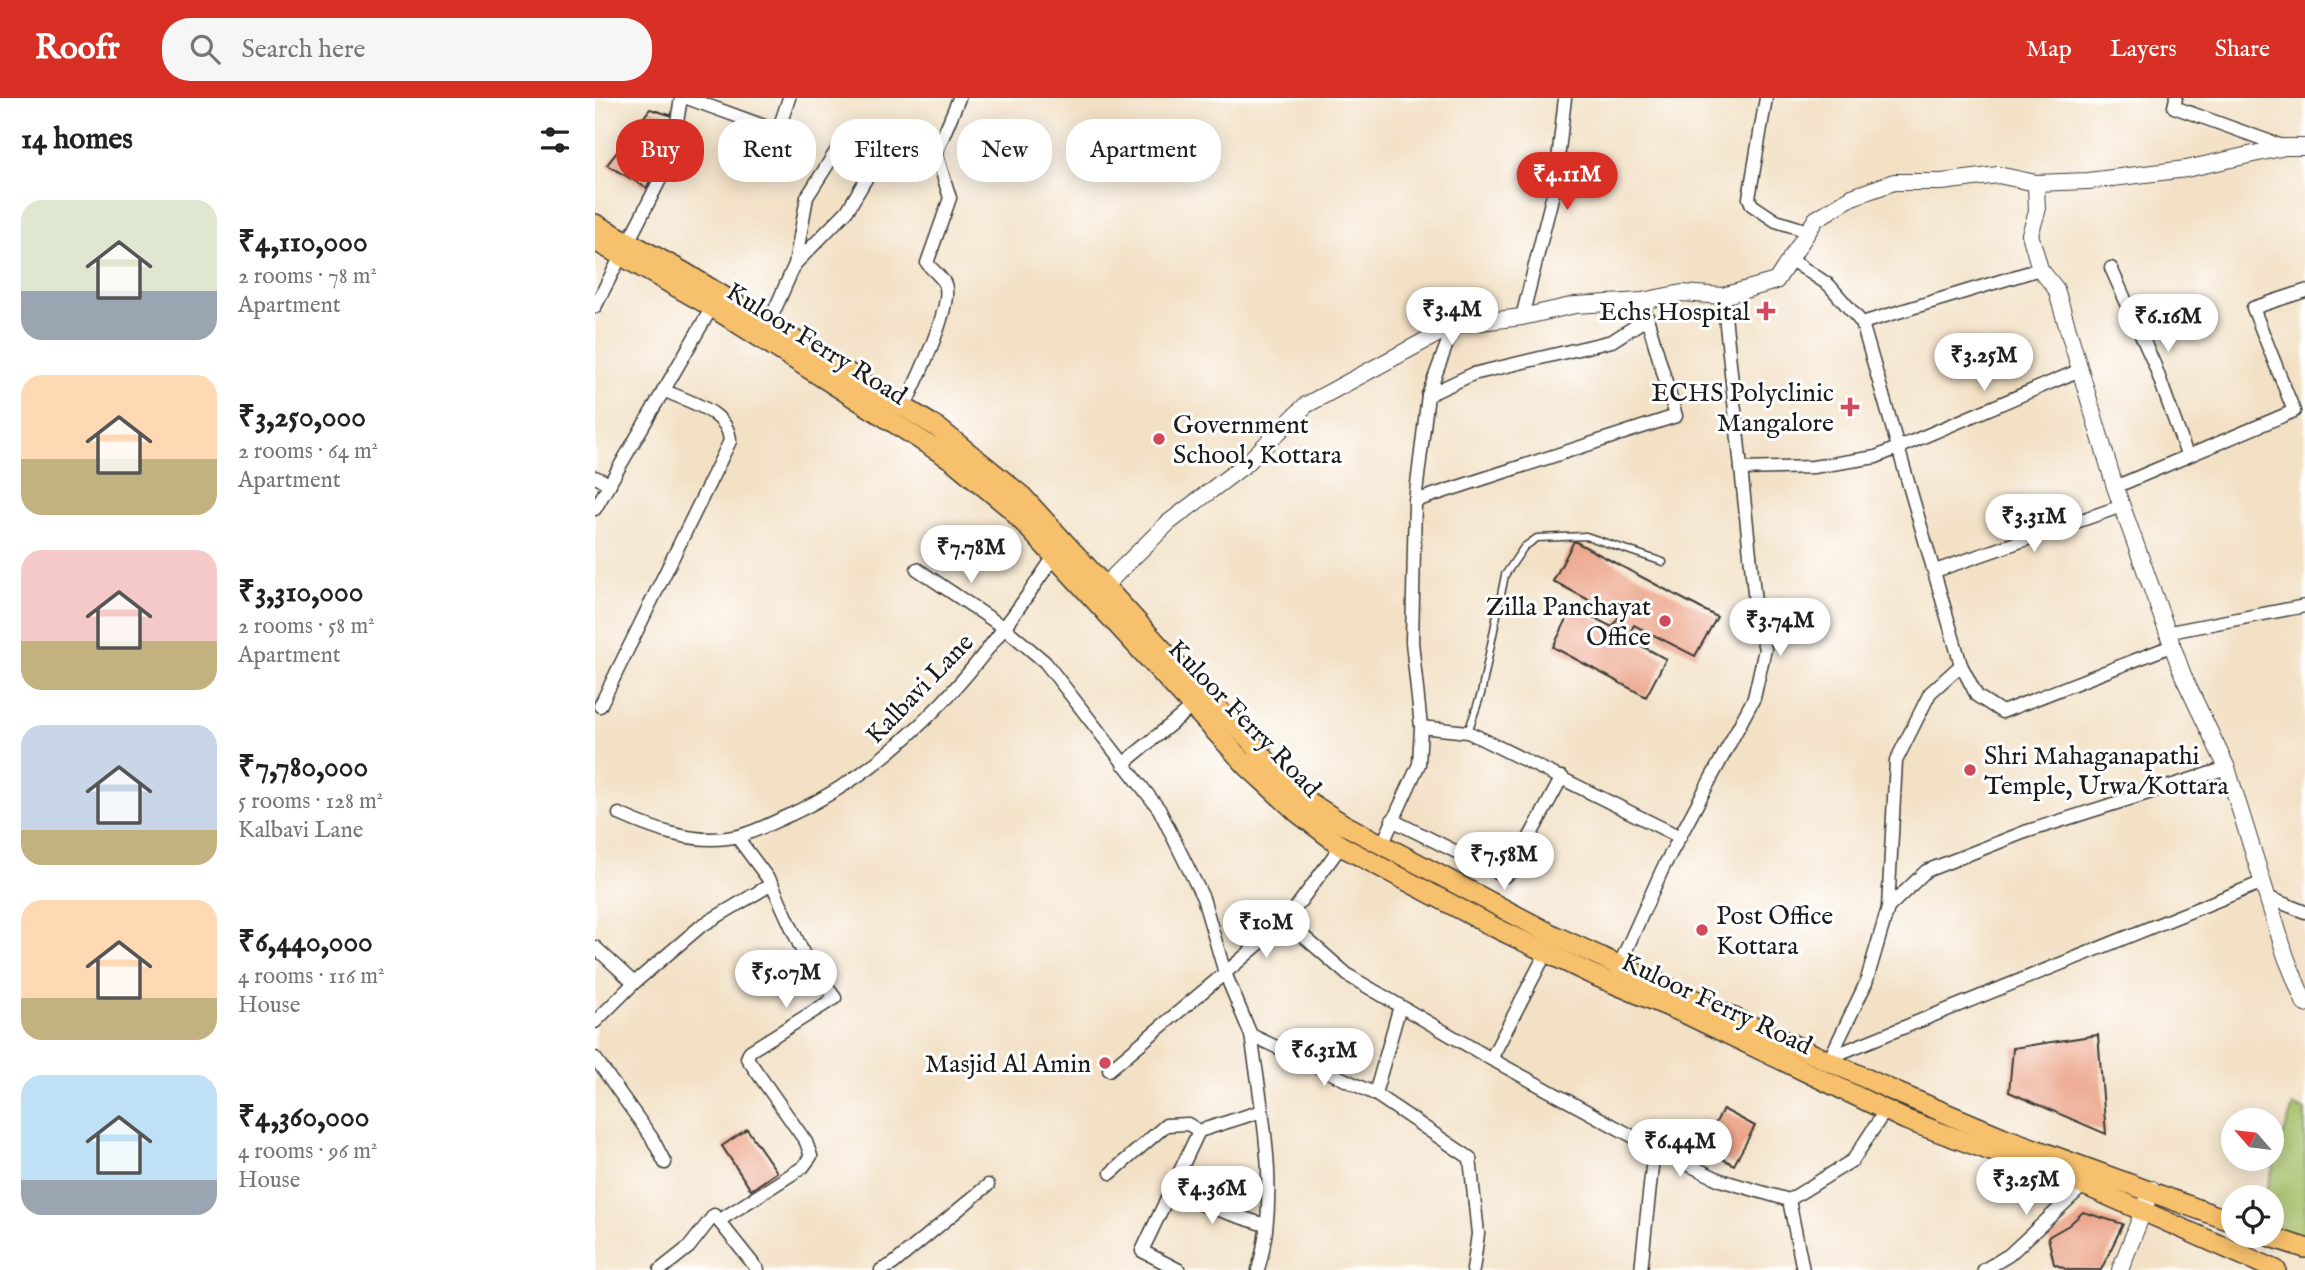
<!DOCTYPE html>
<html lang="en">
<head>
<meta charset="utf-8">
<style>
  :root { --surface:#fff; --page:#f6f6f6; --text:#222; --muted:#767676; --accent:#d93025 }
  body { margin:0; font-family:"IM FELL English",serif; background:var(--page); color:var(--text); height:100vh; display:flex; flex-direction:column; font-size:26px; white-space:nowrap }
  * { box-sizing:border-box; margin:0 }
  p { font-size:23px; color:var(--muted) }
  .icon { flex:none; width:38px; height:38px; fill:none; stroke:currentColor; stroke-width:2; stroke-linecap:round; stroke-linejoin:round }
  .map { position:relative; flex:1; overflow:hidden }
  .drawer { display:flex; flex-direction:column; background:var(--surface); width:595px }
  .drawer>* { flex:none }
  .banner { position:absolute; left:21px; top:21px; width:665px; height:63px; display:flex; gap:14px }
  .needle { width:46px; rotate:298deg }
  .controls { position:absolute; left:1626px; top:1010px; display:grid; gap:14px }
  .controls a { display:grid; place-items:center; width:63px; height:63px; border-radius:50%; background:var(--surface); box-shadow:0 4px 18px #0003; font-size:35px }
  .price { position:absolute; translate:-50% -60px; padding:0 16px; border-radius:24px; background:#fff; color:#222; font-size:23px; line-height:46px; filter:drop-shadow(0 2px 4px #0008) }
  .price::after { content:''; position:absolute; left:50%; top:42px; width:21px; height:16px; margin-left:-10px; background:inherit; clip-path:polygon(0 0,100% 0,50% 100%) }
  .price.current { background:var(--accent); color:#fff }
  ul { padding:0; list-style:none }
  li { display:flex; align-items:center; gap:21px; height:175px; padding:0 21px }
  li span { display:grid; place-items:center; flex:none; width:196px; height:140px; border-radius:21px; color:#555 }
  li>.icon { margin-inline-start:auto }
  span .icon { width:84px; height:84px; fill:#fffc; stroke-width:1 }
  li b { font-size:30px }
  h2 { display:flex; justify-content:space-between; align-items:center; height:84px; padding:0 21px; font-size:30px }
  .chip { padding:0 24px; border-radius:28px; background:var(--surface); box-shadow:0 4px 18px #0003; font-size:24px; line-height:63px }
  .chip.current { background:var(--accent); color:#fff }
  header { display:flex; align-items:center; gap:42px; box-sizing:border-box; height:98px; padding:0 35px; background:var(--accent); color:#fff }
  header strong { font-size:33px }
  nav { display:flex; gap:38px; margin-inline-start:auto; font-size:24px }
  .search { width:490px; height:63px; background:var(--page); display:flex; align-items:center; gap:18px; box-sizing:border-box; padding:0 24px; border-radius:28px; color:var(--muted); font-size:26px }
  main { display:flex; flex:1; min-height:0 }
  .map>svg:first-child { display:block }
</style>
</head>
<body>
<header>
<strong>Roofr</strong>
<div class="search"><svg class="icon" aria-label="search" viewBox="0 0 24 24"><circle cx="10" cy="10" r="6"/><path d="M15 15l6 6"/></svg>Search here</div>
<nav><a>Map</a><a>Layers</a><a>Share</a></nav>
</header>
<main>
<section class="drawer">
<h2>14 homes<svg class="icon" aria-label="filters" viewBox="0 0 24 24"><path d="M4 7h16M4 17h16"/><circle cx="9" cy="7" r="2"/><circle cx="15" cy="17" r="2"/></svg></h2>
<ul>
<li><span style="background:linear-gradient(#dfe7d0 65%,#9aa5b1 0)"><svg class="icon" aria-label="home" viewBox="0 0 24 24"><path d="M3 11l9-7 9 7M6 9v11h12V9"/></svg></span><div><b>₹4,110,000</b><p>2 rooms · 78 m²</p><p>Apartment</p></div></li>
<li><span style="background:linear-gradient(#ffd9b3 60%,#c2b280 0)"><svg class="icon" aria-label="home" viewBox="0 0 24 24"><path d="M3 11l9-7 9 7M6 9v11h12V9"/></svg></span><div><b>₹3,250,000</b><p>2 rooms · 64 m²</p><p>Apartment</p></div></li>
<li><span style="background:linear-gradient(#f6c9c9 65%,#c2b280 0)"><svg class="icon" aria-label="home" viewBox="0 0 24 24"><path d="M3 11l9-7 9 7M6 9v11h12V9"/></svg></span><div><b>₹3,310,000</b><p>2 rooms · 58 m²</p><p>Apartment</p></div></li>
<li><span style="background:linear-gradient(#c9d6e8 75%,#c2b280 0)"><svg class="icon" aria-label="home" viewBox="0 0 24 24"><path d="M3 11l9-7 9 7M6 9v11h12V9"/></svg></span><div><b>₹7,780,000</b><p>5 rooms · 128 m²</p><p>Kalbavi Lane</p></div></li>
<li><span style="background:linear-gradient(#ffd9b3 70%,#c2b280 0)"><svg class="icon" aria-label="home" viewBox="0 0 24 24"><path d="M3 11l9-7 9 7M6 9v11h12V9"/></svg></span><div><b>₹6,440,000</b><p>4 rooms · 116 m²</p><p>House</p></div></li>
<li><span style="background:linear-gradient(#bfe0f5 75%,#9aa5b1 0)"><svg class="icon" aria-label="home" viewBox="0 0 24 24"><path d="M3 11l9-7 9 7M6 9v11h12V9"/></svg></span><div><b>₹4,360,000</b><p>4 rooms · 96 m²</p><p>House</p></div></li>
</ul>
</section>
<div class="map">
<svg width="1710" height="1172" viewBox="0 0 1710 1172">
  <rect width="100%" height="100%" fill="#fff"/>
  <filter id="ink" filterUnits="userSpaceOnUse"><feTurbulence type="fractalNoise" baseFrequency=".0143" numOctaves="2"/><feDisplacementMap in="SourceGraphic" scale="14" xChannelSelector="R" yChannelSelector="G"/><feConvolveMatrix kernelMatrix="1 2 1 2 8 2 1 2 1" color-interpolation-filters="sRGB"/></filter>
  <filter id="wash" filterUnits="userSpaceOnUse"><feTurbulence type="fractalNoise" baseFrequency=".00686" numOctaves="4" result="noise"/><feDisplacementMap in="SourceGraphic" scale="28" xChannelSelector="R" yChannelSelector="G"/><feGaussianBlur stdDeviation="1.57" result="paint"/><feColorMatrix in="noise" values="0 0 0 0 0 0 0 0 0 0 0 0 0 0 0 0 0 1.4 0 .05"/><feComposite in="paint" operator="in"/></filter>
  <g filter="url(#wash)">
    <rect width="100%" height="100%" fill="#f3e1c6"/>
    <path fill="#a3be65" stroke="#606d40" stroke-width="2" d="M1698,1008L1710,1012V1146L1677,1133L1676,1099H1669Z"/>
    <g id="blocks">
      <g fill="#eca489">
        <path d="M55,11L78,18L52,90L12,67Z"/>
        <path d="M979,443L1122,519L1100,558L1039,527L1032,540L1071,561L1051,599L958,549L978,509L1017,529L1024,518L958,483Z"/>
        <path d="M1503,937L1511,1036L1414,994L1418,950Z"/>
        <path d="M1128,1011L1160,1028L1139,1067L1107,1050Z"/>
        <path d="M152,1031L182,1074L156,1092L127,1048Z"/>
        <path d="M1488,1114L1528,1126L1506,1172H1473L1459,1166L1453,1139L1474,1127Z"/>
      </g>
    </g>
  </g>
  <g filter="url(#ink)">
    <use href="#blocks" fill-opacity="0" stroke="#3c3a36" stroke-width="2"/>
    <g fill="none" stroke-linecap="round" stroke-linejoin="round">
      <g stroke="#3c3a36" stroke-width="9">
        <path id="service" d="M873,634L886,596L910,477L929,449L942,440L991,438L1068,464"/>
      </g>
      <g stroke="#3c3a36" stroke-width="15">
        <g id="minor">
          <path d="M92,0L183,33L194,0"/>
          <path d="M1171,0L1154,100L1157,107L1181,123L1213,133"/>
          <path d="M1581,0L1579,9L1690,49"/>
          <path d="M1196,162L1234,187L1267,225L1366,567L1382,598L1407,614L1579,547"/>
          <path d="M1516,170L1560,268L1592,357"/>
          <path d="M0,209L76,60L86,0"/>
          <path d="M927,219L960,88L970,0"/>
          <path d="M1267,225L1445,171"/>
          <path d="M173,227L200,166L212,99L245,47L281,64L252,113L200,166"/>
          <path d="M833,297L878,276L1017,243L1053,220"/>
          <path d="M309,310C319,288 359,207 350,186C347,179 337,172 332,165L355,100L341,55L364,0"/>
          <path d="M1146,371L1218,369L1281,359L1485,272"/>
          <path d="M0,379L15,386"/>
          <path d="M1520,389L1699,313L1658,210L1710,193"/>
          <path d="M820,403L1081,318L1047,203"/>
          <path d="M0,411L117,209"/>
          <path d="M322,471L411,531L450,564L564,711L608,800L630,875L514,972"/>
          <path d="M1340,473L1527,408"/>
          <path d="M1575,534L1710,508"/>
          <path d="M5,608L135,343C134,313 93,304 68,292"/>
          <path d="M826,629L873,634L1085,739"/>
          <path d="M528,666L598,608"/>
          <path d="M24,716C60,732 102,748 143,738C161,734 180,723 197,716C316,660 391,561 462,454"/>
          <path d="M797,722L910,778L916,774L967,679"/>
          <path d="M787,747L824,666L826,629L817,544L820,403L833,297L859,227"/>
          <path d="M746,748L691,823L630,875L656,937L780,996L805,908"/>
          <path d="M1672,799L1710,814"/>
          <path d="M1293,810L1301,663L1335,595L1366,567"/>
          <path d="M691,823L754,878L896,961L951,855"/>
          <path d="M0,849L39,885"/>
          <path d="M1022,872L1068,770L1159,600L1170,551L1161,514L1128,198"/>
          <path d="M0,924L39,885L106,828L177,786L142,739"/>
          <path d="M656,937C667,1013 685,1097 663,1172"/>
          <path d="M1236,958L1271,885L1293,810L1331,773L1430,734L1632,670"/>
          <path d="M0,960L57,1040L70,1065"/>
          <path d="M1233,960L1668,784"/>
          <path d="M896,961L1059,1050L1046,1172"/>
          <path d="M780,996L875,1060L883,1136L878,1172"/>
          <path d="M1059,1050L1125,1082L1194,1102"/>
          <path d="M516,1075L571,1027L593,1026L604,1033L667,1013"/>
          <path d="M574,1096L670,1127"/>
          <path d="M125,1122L208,1069L216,1058L211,1044L152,960L155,953L240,900L209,857L177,786"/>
          <path d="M65,1172L94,1149L119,1117L163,1172"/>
          <path d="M286,1172L298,1166L393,1087"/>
          <path d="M584,1172L547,1153L604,1033"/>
          <path d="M1208,1172L1194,1102L1258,1062L1290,1013"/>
          <path d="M1389,1172L1414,1157L1489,1087"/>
        </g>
      </g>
      <g stroke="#3c3a36" stroke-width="18">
        <g id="tertiary">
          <path d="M1441,85L1442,114L1435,136L1445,171L1461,191L1520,389L1589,580L1632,670L1691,859L1710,906"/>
          <path d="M503,494L573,425L652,365L711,307L859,227L927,219L980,207L1047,203L1087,195L1128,198L1181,183L1221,121L1257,99L1299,84H1347L1403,77L1441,85L1493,83L1591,71L1690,49H1710"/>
          <path d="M1525,1172L1557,1091"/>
        </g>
      </g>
      <g stroke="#3c3a36" stroke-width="22">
        <g id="primary">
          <path d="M0,126L87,173L343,330L427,398L610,598L656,643L694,691L748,726L958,837L1303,995L1407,1039L1638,1124"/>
          <path d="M0,143L117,209L357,362L415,410L653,669L703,715L746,748L899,829L996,876L1091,916L1311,1022L1489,1087L1681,1172"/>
          <path d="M1673,1138L1710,1150"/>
        </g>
      </g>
      <use href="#service" stroke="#fff" stroke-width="6"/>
      <use href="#minor" stroke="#fff" stroke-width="12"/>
      <use href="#tertiary" stroke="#fff" stroke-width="16"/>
      <use href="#primary" stroke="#f7c06c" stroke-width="19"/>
    </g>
  </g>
  <g fill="#d1495b" stroke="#fff" stroke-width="2.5">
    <path d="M1167.5 202.5h7v7h7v7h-7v7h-7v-7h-7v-7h7z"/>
    <path d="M1251.5 298.5h7v7h7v7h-7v7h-7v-7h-7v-7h7z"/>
    <circle cx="564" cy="341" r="7"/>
    <circle cx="1070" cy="523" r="7"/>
    <circle cx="1375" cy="672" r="7"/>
    <circle cx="1107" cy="832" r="7"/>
    <circle cx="510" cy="965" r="7"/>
  </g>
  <g text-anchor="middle" stroke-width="6" stroke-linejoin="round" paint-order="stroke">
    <g font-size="26" fill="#1c1c1c" stroke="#fff" text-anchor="end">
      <text x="1155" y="222">Echs Hospital</text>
      <text x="1239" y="303">ECHS Polyclinic<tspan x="1239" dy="30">Mangalore</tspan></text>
      <text x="578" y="335" text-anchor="start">Government<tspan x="578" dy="30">School, Kottara</tspan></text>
      <text x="1056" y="517">Zilla Panchayat<tspan x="1056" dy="30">Office</tspan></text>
      <text x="1389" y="666" text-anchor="start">Shri Mahaganapathi<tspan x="1389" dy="30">Temple, Urwa/Kottara</tspan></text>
      <text x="1121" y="826" text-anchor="start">Post Office<tspan x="1121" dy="30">Kottara</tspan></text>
      <text x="496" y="974">Masjid Al Amin</text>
    </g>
    <g font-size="26" fill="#1c1c1c" stroke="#fff">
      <text transform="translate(222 245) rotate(32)" y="9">Kuloor Ferry Road</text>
      <text transform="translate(324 590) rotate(-46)" y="9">Kalbavi Lane</text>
      <text transform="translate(650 620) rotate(46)" y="9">Kuloor Ferry Road</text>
      <text transform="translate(1122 905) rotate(25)" y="9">Kuloor Ferry Road</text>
    </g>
  </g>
</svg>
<div class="controls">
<a><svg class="needle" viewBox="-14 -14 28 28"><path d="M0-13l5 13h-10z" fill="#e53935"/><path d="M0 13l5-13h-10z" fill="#767676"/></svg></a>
<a><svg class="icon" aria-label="locate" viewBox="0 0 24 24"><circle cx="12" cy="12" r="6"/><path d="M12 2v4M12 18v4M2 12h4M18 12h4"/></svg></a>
</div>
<b class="price current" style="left:972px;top:114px">₹4.11M</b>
<b class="price" style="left:857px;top:249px">₹3.4M</b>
<b class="price" style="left:1573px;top:256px">₹6.16M</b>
<b class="price" style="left:1389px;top:295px">₹3.25M</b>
<b class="price" style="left:1439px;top:456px">₹3.31M</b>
<b class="price" style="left:376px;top:487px">₹7.78M</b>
<b class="price" style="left:1185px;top:560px">₹3.74M</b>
<b class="price" style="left:909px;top:794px">₹7.58M</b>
<b class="price" style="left:671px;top:862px">₹10M</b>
<b class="price" style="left:191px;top:912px">₹5.07M</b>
<b class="price" style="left:729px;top:990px">₹6.31M</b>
<b class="price" style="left:1085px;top:1081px">₹6.44M</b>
<b class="price" style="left:1431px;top:1119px">₹3.25M</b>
<b class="price" style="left:617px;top:1128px">₹4.36M</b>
<div class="banner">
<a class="chip current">Buy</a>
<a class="chip">Rent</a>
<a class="chip">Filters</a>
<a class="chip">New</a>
<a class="chip">Apartment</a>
</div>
</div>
</main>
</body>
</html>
